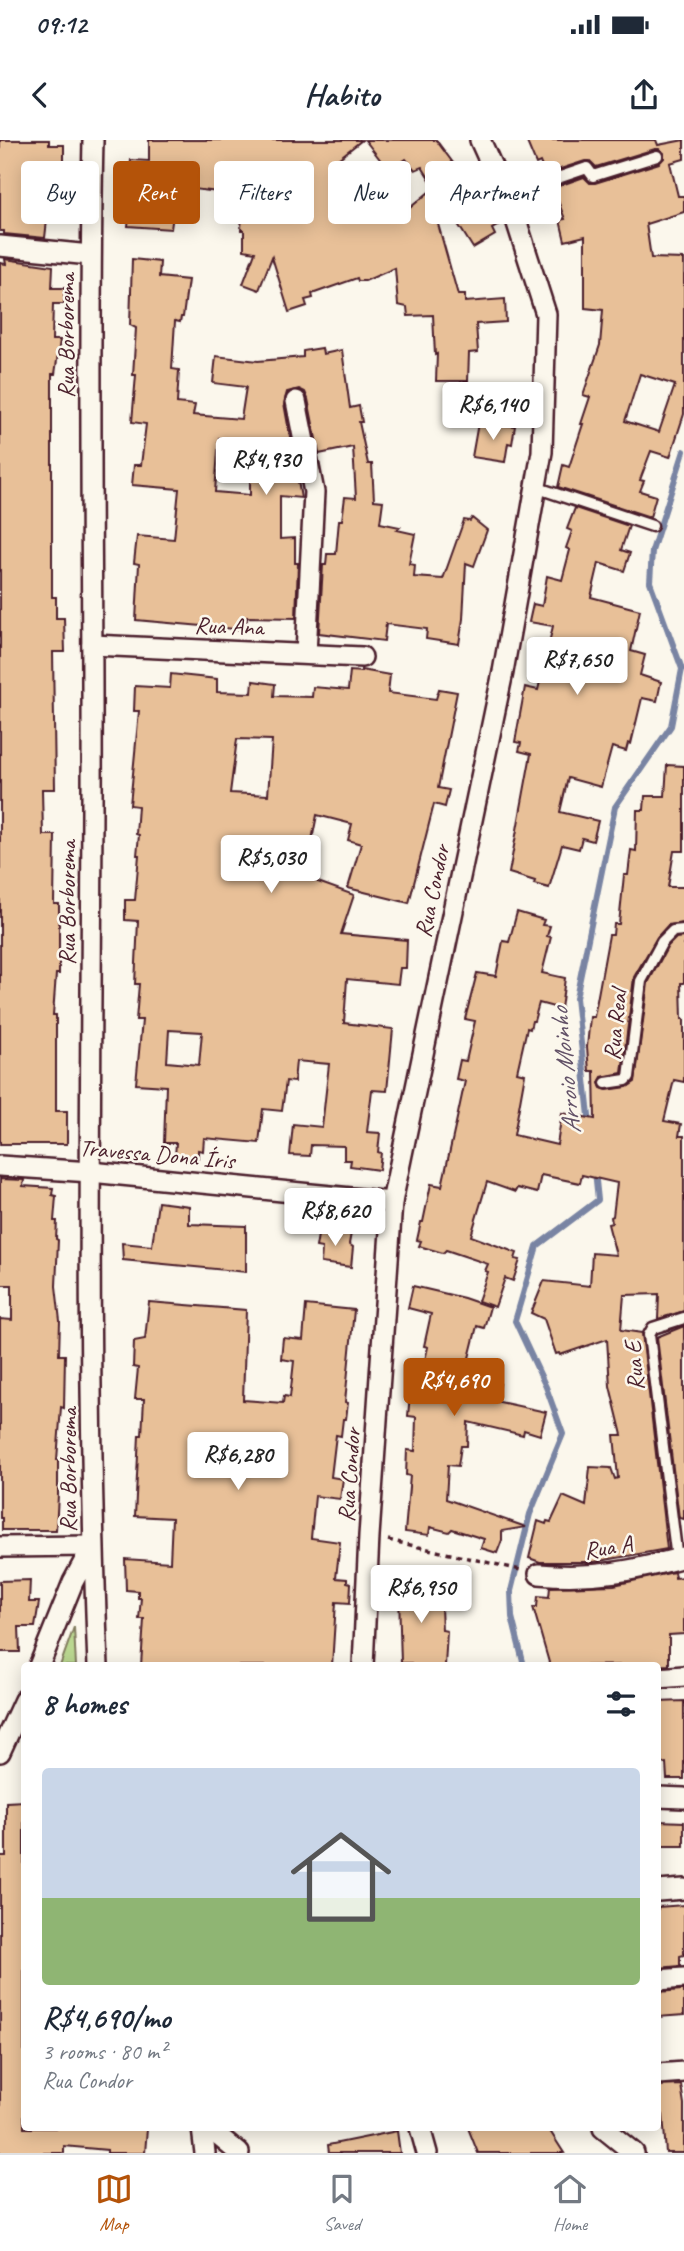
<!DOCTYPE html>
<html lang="en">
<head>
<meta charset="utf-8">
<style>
  :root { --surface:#fff; --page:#f2f2f3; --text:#1f2937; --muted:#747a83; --line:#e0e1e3; --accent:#b45309 }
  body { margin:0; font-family:Caveat,sans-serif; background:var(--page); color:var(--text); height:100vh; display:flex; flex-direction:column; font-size:26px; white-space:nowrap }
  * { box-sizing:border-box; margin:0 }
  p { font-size:23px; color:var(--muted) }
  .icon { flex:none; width:38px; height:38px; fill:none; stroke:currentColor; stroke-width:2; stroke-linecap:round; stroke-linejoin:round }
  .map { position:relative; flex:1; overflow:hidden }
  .panel { position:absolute; left:21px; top:1522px; width:640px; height:469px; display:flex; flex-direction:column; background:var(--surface); border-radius:7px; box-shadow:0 4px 18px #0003 }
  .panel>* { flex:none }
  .top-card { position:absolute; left:21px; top:21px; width:642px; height:63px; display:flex; gap:14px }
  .price { position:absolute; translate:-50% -60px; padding:0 16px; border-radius:7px; background:#fff; color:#222; font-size:23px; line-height:46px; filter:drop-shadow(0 2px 4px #0008) }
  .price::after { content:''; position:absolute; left:50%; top:42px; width:21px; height:16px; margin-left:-10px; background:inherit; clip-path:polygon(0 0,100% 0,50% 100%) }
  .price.on { background:var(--accent); color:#fff }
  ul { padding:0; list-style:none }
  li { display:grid; align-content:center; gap:14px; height:371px; padding:0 21px }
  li+li { border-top:2px solid var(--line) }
  li span { display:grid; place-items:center; height:217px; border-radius:7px; color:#555 }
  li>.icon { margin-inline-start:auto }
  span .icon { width:126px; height:126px; fill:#fffc; stroke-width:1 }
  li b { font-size:30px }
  h2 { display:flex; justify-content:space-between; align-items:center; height:84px; padding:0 21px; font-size:30px }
  .chip { padding:0 24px; border-radius:7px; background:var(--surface); box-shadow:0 4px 18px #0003; font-size:24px; line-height:63px }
  .chip.on { background:var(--accent); color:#fff }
  .status { display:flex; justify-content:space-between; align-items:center; height:49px; padding:0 35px; background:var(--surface); direction:ltr }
  .status svg { height:19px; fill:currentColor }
  header { display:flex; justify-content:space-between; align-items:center; height:91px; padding:0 21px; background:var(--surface); font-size:32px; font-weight:700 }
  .dock { display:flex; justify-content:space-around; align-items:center; height:98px; border-top:2px solid var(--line); background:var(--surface); font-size:19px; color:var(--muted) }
  .dock a { display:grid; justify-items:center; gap:4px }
  .dock .on { color:var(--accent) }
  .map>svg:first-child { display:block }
</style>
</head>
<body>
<div class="status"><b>09:12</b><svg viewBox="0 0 49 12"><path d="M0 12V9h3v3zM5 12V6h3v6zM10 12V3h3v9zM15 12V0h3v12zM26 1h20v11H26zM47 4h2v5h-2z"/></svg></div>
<header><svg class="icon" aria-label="back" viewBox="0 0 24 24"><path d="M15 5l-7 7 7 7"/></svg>Habito<svg class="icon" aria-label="share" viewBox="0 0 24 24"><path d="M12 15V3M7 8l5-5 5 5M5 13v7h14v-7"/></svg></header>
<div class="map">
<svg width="684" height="2013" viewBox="0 0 684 2013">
  <rect width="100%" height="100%" fill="#fbf7ec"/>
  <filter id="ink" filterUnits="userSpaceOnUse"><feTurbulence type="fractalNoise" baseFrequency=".0143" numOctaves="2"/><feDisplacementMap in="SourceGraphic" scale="14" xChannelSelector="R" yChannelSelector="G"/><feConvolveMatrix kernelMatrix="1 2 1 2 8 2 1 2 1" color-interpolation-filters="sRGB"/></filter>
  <g filter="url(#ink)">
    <path fill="#bad790" stroke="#827b5e" stroke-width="2" d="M74,1487L76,1526H60Z"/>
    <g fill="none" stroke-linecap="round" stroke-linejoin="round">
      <g stroke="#7984a3" stroke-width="6">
        <path d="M590,985L576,858L615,667L671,586L682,529L650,442L652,411L684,311"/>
        <path d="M524,1526L512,1477L511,1451L530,1374L563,1294L546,1247L515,1181L537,1106L598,1060L595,1031"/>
      </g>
    </g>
    <g fill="#e8c098" stroke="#4a1f2b" stroke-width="2" fill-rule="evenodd">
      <path d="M0,0H49V5H64V46H61V56L50,53L45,98L4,94V91H0Z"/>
      <path d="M149,0H362L328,27L346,54L367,38L400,76L429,52L458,155H465V162L505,159L506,182L476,184L478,212L469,213L468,241H436L437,214L435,215L433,175L408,176L407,167L398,165L395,128L365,141H358L357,138L312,154L313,158L305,160L307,166L289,172L272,117L259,150L243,144L255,112L244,110V90H241L243,55L177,47L171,89L128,86L131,61H126L131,20L149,21Z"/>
      <path d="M365,0H436L477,55L482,52L499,85L492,89L495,95L473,108L422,27L415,30L406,19L389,31Z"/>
      <path d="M526,0H656L658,5L684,0V19L670,23L678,56H684V72L646,84L651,118L684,119V274L670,317L651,311L640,340L644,341L640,351L656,356L650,377L558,347L563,325L569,327L583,284H581L590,257L583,255L600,205L603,170L585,168V96L565,101L560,80L565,79L553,48L584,37L590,43H595L659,23L664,18V13L659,9H655L596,27L590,21H585L545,34L540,22L536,24ZM640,234L675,245L659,292L625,281Z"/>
      <path d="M5,119L53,126L52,148H64V164H53L52,200H60L55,234H52V457H56V478H64L65,512H53L55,649H42L43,695H55L54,764H59V834H56L53,875H56V971H67V1004H0V123L6,124Z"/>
      <path d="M132,119L160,122L159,137L188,140L183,177H181L180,182L175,181L172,229L179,230L177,263L195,265L193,275L241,279L246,247L213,243L216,216L258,221L303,217V211L322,208L323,214L342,210L350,268L359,266L362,282H359L368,324H372L374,360L383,361L380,383L400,387L397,390L415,394L409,424L415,425L414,437L443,439L464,380L470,381L472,378L487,390L474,426L466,423L463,479L459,504L426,499L427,489L386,484L384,501L319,493L323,425H326L327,414H336L339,380H342L345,357L356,358L353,307L319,314L308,259L305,252L299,249L287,252L284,263L301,358L280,356V399L295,398V423H298L296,478L247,477L246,490L136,480L139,424L134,423L137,396L174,399L179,349L132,345L134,325H141L146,284L132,282L136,235H133L136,188L130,185ZM219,298L250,300V355L215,352Z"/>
      <path d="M478,283L515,286L512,304L508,303L505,322L472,317Z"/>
      <path d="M575,368L629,386L621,410L630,413L624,431L599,423L591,457L640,470L631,511L645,515L640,535L661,542L657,561L642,558L631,604L628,603L626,611L612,607L601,647L568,638L560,672L598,681L593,701L582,698L579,709L562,705L549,748L534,744L535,741L509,733L531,614L519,611L521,603L515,602L525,547L538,550L553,486L529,482L533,464L542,466L547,436L562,440L570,410L566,408L572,391L567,389Z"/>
      <path d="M361,530L390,535L388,553L436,559L439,549L457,552L438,648L449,650L445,667L434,664L409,763L348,748L361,704L348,700L352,684L317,675L311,705L307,738L354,755L341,794L407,800L406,828H400L398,844L347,839L344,883L393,889L387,951L372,950L367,992L380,993L378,1012L381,1013L379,1030L350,1026L351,1020H344V1006L311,1005L310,1016L290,1015L293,984L322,987L329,924L296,921L294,942L286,941L282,971L263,969L259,1003L204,998L203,1011L198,1010V1018L175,1016L176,1003H164L166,946L136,944L142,880H136L139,844H135L138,781L125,780V760H135L139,715H137L139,695L136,694L138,666L130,665L139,571H134L135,546L170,548L171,534L217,539V552L252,553L253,541L275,544L274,556L312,557L313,547L348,550L350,531L361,532ZM237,599L272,600L268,655L230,653ZM169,890L202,892L199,925L167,922Z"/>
      <path d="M667,625L684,626V711H674L668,747H684V783L668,785L657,797L634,837L622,933L602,937L599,943L601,948L607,950L627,947L635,942L648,843L668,806L676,798L684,797V843H681L682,879H684V942L674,940L664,981L681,984L679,996H684V1171L658,1179L659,1154L624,1155L621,1190L642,1193L667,1409L594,1422H540L529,1418L538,1381L546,1384L547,1381L551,1382L563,1356L586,1366L590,1327L611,1328L615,1339L618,1338L614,1295H622L610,1246L607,1199L560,1215L559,1213L556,1214L544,1179L531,1173L544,1141L590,1146L592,1113L616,1115L608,1084L612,1083L611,1077L613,1076L617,1043L582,1035L580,1043L541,1035L537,1053L517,1048L515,1052L487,1042L471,1096L517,1113L515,1119L520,1120L513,1141L505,1138L495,1167L478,1161L488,1132L485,1131L488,1124L446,1110L443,1113L419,1106L421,1101L417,1100L421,1082H423L431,1044L442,1046L456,983L465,941L456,939L460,920L466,921L475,881L465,879L477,833L496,836L503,801L509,802L517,772L544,780L542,785L550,786L547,796L551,797L542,833L565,838L561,869L539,863L534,881H532L530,889L527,888L517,932L525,934L514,995L557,1005L562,973L595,979L594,931H589L587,907L590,877H594L609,795H613L614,784H619L624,735H628L631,710L636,711L637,670H644L645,656H665Z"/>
      <path d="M0,1039L24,1040L23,1046L53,1048L52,1055L56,1056L54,1081H57L56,1099L58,1100L56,1146L60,1181L59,1215H65L64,1268L61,1267L57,1320H58V1355L56,1390H2V1378H0V1179L12,1180V1145H0Z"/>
      <path d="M158,1062L189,1066V1084L246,1086V1132L123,1120L122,1103L152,1106Z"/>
      <path d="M319,1089L351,1093L349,1104L353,1107L351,1127L321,1123L322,1108L316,1107Z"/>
      <path d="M413,1146L464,1158L490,1167L484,1188L477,1186L468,1222L486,1227L485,1232L493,1234L491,1242L500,1244L495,1261L546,1272L540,1295L524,1290L523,1295L468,1282L467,1306H461L458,1326L448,1325L446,1359L526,1387L502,1391V1400L497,1413L481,1408L484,1399L452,1389L449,1392L430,1387L429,1395L405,1392L410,1336L406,1335L407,1310L415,1311L416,1277L408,1276L411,1244L419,1246L428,1207L424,1206L431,1174L408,1168Z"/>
      <path d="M149,1162L246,1170L243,1260L283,1263L284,1256L290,1257L294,1221L281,1219L283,1198L303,1200L306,1165L354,1170L345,1262L348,1263L346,1279H343L341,1296L336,1295L331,1337L343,1339L340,1359L315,1356L311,1398L340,1402L336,1438L347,1439V1442L351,1443L350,1463L336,1462L332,1526H141L144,1479H139L141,1458H138V1451L126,1450L125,1419L170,1422L172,1378L135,1376L139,1295H142L144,1259H135L138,1228L133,1227L134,1201L145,1199Z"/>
      <path d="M684,1186V1379L679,1378L657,1197Z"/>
      <path d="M674,1432L675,1438L684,1437V1494L669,1495V1525L550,1526L533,1467H537L538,1456L549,1457L550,1447L614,1445Z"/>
      <path d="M406,1436L430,1437L429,1455L438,1456L437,1467H441L442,1490L447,1491L445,1526H411V1523H401L399,1454H405Z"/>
      <path d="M30,1440L29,1462H39L35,1487H19L20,1512H0V1441Z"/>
      <path d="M684,1561V1639H667L666,1623L658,1624V1562Z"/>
      <path d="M24,1661V1988H147L145,2013H107V2010L64,2006V2013H0V1716H6V1662Z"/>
      <path d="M658,1681L684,1682V1706H658Z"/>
      <path d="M684,1765V1815L680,1816V1826L658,1828V1767Z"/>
      <path d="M682,1850H684V1875L658,1877V1852Z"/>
      <path d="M681,1945L684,1964V2013H666L663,1975L658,1976V1946Z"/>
      <path d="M468,1988H548L564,2013H478Z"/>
      <path d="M397,1991L400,2013H329L328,2005Z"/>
    </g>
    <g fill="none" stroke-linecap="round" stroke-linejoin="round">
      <g stroke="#4a1f2b" stroke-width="15">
        <g id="service">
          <path d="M505,56L587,28L593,36L657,16"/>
          <path d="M535,347L652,386"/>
          <path d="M606,943L626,940L629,937L641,841L662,802L673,791L684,790"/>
          <path d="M677,1419L649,1195L653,1188L684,1178"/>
        </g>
      </g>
      <g stroke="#4a1f2b" stroke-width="24">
        <g id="minor">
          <path d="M93,0C88,222 93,445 92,667C91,953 86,1240 98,1526"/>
          <path d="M0,106L90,115"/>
          <path d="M296,261L314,352L306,514"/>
          <path d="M92,505L362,517"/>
          <path d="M0,1026L91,1032L392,1062"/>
          <path d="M0,1407L93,1406"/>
          <path d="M539,1434C592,1439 633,1431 684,1417"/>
          <path d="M39,1526L73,1442L92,1407"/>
          <path d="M363,1526L369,1396L392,1062L503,532L542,312L546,174L516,80L480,0"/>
          <path d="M658,1538L684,1536"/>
          <path d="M0,1612L24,1560"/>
          <path d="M658,1657L684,1658"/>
          <path d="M658,1751L684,1749"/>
          <path d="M658,1840L684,1838"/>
          <path d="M658,1934L684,1932"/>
          <path d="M202,1988L205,2013"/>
          <path d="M209,1988L239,2013"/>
          <path d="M420,1988L427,2013"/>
          <path d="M603,1988L634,2013"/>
        </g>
      </g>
      <path stroke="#4a1f2b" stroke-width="3.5" stroke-dasharray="5 5" stroke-linecap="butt" d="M388,1400L521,1430"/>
      <use href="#service" stroke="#fbf7ec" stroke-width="10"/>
      <use href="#minor" stroke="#fbf7ec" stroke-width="19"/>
    </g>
  </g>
  <g text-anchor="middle" stroke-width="5" stroke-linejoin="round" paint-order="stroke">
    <g font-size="24" fill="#4a1f2b" stroke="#fbf7ec">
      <text transform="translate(66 196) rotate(-90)" y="8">Rua Borborema</text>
      <text transform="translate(229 486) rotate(2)" y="8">Rua Ana</text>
      <text transform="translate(432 751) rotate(-78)" y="8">Rua Condor</text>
      <text transform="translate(67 763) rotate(-90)" y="8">Rua Borborema</text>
      <text transform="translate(615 885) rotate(-84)" y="8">Rua Real</text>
      <text transform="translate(157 1014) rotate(5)" y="8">Travessa Dona Íris</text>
      <text transform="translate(634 1226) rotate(-94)" y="8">Rua E</text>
      <text transform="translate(68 1330) rotate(-90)" y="8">Rua Borborema</text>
      <text transform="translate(349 1335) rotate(-86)" y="8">Rua Condor</text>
      <text transform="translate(608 1407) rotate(-9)" y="8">Rua A</text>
    </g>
    <g font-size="26" font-style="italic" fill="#625167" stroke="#fbf7ec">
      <text transform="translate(565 931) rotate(-96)" y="9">Arroio Moinho</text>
    </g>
  </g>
</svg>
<b class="price" style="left:493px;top:302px">R$6,140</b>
<b class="price" style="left:266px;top:357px">R$4,930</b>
<b class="price" style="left:577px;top:557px">R$7,650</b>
<b class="price" style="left:271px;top:755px">R$5,030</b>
<b class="price" style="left:335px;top:1108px">R$8,620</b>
<b class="price on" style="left:454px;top:1278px">R$4,690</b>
<b class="price" style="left:238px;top:1352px">R$6,280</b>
<b class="price" style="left:421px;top:1485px">R$6,950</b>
<div class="top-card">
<a class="chip">Buy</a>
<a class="chip on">Rent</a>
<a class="chip">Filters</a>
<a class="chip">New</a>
<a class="chip">Apartment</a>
</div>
<section class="panel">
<h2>8 homes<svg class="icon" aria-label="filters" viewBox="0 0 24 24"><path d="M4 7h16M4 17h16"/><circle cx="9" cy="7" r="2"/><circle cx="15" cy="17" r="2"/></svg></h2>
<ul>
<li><span style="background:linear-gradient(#c9d6e8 60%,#8fb573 0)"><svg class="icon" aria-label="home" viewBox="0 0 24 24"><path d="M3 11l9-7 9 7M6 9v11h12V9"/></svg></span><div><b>R$4,690/mo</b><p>3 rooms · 80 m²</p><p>Rua Condor</p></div></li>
</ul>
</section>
</div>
<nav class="dock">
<a class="on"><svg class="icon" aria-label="map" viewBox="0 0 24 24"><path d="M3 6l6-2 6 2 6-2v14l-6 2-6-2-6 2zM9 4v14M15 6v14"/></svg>Map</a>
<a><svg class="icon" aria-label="saved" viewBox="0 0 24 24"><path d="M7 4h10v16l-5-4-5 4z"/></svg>Saved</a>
<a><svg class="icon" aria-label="home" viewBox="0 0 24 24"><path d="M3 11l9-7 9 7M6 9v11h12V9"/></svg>Home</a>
</nav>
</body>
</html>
